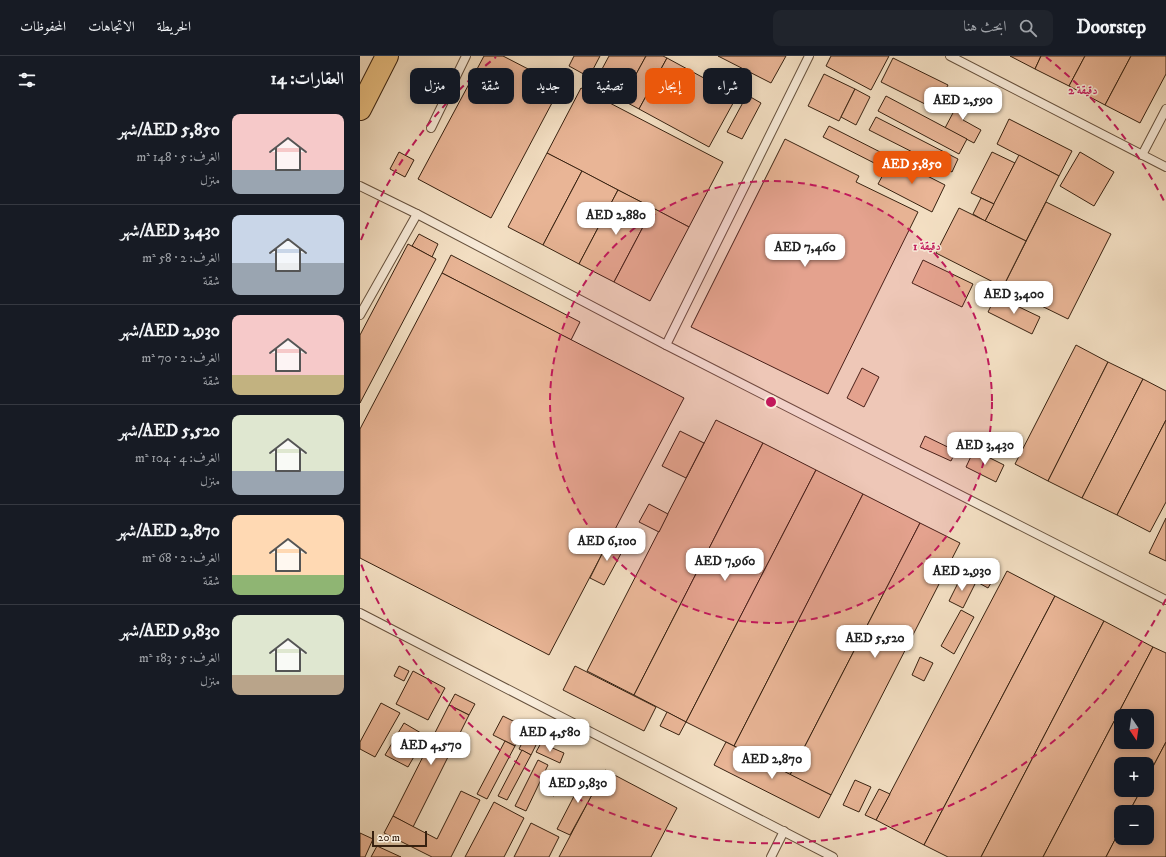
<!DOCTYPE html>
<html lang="ar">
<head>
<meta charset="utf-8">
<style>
  :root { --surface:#171b24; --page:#20242c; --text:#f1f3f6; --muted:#9ea1a6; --line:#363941; --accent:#ea580c }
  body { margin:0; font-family:"IM FELL DW Pica",Amiri,serif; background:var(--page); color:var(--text); direction:rtl; height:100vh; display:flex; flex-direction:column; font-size:15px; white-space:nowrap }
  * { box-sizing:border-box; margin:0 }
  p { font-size:13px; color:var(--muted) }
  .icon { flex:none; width:22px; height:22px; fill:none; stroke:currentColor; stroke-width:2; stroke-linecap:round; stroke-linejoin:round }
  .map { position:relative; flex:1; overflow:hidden; direction:ltr }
  .drawer { display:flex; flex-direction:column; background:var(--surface); width:360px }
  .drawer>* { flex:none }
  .guide { position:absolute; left:12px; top:12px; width:380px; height:36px; direction:rtl; display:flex; gap:8px }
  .needle { width:26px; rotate:167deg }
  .fabs { position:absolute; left:754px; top:653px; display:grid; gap:8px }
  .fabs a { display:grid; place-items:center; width:40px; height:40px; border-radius:8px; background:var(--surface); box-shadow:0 2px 10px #0003; font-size:20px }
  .scale { position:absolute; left:12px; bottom:10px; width:55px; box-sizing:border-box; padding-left:4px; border:2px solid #372110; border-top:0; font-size:11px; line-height:14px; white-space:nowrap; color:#372110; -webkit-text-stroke:3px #f8ebd9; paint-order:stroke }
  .price { position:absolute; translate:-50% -34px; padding:0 9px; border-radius:8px; background:#fff; color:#222; font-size:13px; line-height:26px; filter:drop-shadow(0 1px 2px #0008) }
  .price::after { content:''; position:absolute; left:50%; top:24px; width:12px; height:9px; margin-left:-6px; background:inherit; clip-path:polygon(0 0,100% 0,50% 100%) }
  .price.current { background:var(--accent); color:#fff }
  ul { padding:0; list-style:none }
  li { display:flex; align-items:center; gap:12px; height:100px; padding:0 16px }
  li+li { border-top:1px solid var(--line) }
  li span { display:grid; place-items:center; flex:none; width:112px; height:80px; border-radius:8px; color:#555 }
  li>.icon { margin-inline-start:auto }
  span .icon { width:48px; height:48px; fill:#fffc; stroke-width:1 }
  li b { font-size:17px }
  h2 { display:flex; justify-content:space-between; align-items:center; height:48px; padding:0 16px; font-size:17px }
  .chip { padding:0 14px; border-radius:8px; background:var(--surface); box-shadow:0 2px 10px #0003; font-size:14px; line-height:36px }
  .chip.current { background:var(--accent); color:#fff }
  header { display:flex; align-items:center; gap:24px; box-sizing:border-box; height:56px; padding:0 20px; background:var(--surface); border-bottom:1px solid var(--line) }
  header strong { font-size:19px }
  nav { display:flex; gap:22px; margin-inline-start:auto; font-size:14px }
  .search { width:280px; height:36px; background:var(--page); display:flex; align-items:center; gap:10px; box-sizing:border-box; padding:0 14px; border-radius:8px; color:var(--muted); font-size:15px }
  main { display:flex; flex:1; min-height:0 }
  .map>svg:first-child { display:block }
</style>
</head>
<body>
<header>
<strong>Doorstep</strong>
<div class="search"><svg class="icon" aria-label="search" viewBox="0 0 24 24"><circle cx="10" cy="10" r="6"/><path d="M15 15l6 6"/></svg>ابحث هنا</div>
<nav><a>الخريطة</a><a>الاتجاهات</a><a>المحفوظات</a></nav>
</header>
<main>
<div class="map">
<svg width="806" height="801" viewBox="0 0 806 801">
  <rect width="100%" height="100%" fill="#f4e0c4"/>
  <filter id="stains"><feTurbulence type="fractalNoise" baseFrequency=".005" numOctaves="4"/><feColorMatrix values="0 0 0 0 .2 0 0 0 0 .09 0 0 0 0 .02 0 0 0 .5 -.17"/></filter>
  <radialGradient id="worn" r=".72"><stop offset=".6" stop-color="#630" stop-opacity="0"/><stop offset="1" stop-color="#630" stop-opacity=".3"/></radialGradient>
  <g fill="#e9b596" stroke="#372110" fill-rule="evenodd">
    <path d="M124,0H143L201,30L131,162L58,123Z"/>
    <path d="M214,0H240L229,21L209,10Z"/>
    <path d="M249,0H286L262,44L234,28Z"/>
    <path d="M286,0H303L307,2L279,53L262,44Z"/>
    <path d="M358,0H426L411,27Z"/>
    <path d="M471,0H529L511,34L466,10Z"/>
    <path d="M650,0H681L675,13Z"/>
    <path d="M681,0H725L709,30L675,13Z"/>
    <path d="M725,0H771L745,49L709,30Z"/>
    <path d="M771,0H806V18L780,67L745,49Z"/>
    <path d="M307,2L377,40L349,91L279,53Z"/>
    <path d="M533,2L588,29L575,53L521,26Z"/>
    <path d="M464,18L495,33L479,65L448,50Z"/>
    <path d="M221,32L363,106L329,171L187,97Z"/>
    <path d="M495,33L510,41L496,69L481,61Z"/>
    <path d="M603,38L614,43L603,64L621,74L614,87L585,72Z"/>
    <path d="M387,39L401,47L382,83L367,76Z"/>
    <path d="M526,40L607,83L599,98L518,55Z"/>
    <path d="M516,61L598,103L592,116L509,74Z"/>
    <path d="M649,63L712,95L699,120L637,88Z"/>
    <path d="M469,70L532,102L526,113L463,81Z"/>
    <path d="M425,83L499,120L496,126L558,156L468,338L331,271Z"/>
    <path d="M39,96L54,104L45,121L30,113Z"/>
    <path d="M632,96L655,107L634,148L611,137Z"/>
    <path d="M720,96L754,116L734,150L700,130Z"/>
    <path d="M187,97L222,115L183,189L148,171Z"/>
    <path d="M659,99L699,120L666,185L625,165Z"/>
    <path d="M532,102L585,129L572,156L518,128Z"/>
    <path d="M222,115L258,134L219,208L183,189Z"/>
    <path d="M258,134L293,152L254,226L219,208Z"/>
    <path d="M621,142L634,148L625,165L613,158Z"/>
    <path d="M686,146L751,178L708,263L643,231Z"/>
    <path d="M293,152L329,171L290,245L254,226Z"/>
    <path d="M599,152L666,185L643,231L576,197Z"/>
    <path d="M59,178L78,188L72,201L52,190Z"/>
    <path d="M48,188L76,203L0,347V279Z"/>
    <path d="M91,199L220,266L211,284L82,217Z"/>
    <path d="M563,204L613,228L602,251L552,227Z"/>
    <path d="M82,217L324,342L189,599L0,502V373Z"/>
    <path d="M636,240L680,261L672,278L628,256Z"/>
    <path d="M716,289L748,306L688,425L655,408Z"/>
    <path d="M748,306L783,323L722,442L688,425Z"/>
    <path d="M502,312L519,321L504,351L487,342Z"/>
    <path d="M783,323L806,335V364L757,459L722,442Z"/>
    <path d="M356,364L403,387L274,639L227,615Z"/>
    <path d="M806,364V446L790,476L757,459Z"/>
    <path d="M320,375L344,387L326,422L302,410Z"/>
    <path d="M565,380L596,395L591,405L560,391Z"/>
    <path d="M403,387L456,414L326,666L274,639Z"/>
    <path d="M614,394L644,409L636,426L606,411Z"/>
    <path d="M456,414L503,438L374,690L326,666Z"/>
    <path d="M503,438L560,467L430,719L374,690Z"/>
    <path d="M289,448L308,458L299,476L279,466Z"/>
    <path d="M806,462V505L789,497Z"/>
    <path d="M560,467L600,487L471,739L430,719Z"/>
    <path d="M249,484L264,492L244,529L230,522Z"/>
    <path d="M627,509L638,515L628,532L617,526Z"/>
    <path d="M647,515L695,540L564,789L516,764Z"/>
    <path d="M601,521L615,528L603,552L589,545Z"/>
    <path d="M695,540L744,565L621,801H588L564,789Z"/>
    <path d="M601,554L614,561L594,598L581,590Z"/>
    <path d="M744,565L793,591L683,801H621Z"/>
    <path d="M793,591L806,597V686L787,722V708H761V734H781L769,756H761V772L746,801H683ZM761,660H787V686H761Z"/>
    <path d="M560,601L573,607L564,625L552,619Z"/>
    <path d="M39,610L49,615L44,625L34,620Z"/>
    <path d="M215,610L296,651L284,675L203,634Z"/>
    <path d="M53,615L85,632L68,664L36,648Z"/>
    <path d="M95,638L115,648L109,659L89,649Z"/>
    <path d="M21,647L40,657L15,701L0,693V686Z"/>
    <path d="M89,649L109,659L53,771L33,760Z"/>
    <path d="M307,656L326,666L319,679L300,670Z"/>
    <path d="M143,660L165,671L155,690L133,679Z"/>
    <path d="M44,667L66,680L48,711L25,699Z"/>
    <path d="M168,675L180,681L171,699L159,693Z"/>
    <path d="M145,685L155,690L127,743L117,738Z"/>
    <path d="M366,686L471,739L459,762L354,709Z"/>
    <path d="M806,686V801H746L761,772V782H787V756H769L781,734H787V722Z"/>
    <path d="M181,687L204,697L200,707L176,696Z"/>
    <path d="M162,694L171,699L147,744L138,740Z"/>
    <path d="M178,704L188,709L166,755L155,750Z"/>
    <path d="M245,714L317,752L291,801H199Z"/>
    <path d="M226,717L240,724L210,779L197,773Z"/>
    <path d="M197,718L204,736L193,740L187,722Z"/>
    <path d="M495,724L511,731L499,756L483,749Z"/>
    <path d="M519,733L530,738L516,764L505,759Z"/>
    <path d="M101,735L120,744L91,801H72L24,777L33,760L77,783Z"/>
    <path d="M134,746L164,762L144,801H105Z"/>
    <path d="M171,767L199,781L189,801H154Z"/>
    <path d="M0,777L13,783L5,801H0Z"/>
    <path d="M17,790L41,801H11Z"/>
  </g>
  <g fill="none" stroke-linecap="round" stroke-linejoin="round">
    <g stroke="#66513d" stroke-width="10">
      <g id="lane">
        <path d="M590,0L806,111"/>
        <path d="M71,72L106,0"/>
        <path d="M782,99L806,53"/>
        <path d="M0,130L57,158L306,289L806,544"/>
        <path d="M0,259L57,158"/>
        <path d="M306,289L449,0"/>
        <path d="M0,557L473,801"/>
        <path d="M411,801L424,775"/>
      </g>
    </g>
    <g stroke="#372110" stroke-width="24">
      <path id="primary" d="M0,53L27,0"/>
    </g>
    <use href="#lane" stroke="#f8ebd9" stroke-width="8"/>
    <use href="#primary" stroke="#eac082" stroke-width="22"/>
  </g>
  <circle cx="411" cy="346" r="221" fill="#c2185b" fill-opacity=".12"/>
  <g fill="none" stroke="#c2185b" stroke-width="2" stroke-dasharray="7 5">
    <circle cx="411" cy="346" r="221"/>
    <path d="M806 543A441 441 0 0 1 1 508M1 184A441 441 0 0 1 136 1M686 1A441 441 0 0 1 806 149"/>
  </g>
  <circle cx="411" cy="346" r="6" fill="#c2185b" stroke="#f8ebd9" stroke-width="2"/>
  <g font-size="12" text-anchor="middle" font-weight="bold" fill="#c2185b" stroke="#f8ebd9" stroke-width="3" stroke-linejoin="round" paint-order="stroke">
    <text x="723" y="38">2 دقيقة</text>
    <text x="567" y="194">1 دقيقة</text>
  </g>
  <rect width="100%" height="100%" filter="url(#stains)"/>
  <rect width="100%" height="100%" fill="url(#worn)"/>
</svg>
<div class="fabs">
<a><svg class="needle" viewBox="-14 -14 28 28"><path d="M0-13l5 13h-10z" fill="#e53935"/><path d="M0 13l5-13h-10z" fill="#9ea1a6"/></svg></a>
<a>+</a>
<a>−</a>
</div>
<div class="scale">20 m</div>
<b class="price" style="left:603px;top:65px">AED 2,590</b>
<b class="price current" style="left:552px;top:129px">AED 5,850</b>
<b class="price" style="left:256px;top:180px">AED 2,880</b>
<b class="price" style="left:445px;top:212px">AED 7,460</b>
<b class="price" style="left:654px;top:259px">AED 3,400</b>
<b class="price" style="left:625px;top:410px">AED 3,430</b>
<b class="price" style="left:247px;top:506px">AED 6,100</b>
<b class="price" style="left:365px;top:526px">AED 7,960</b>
<b class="price" style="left:602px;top:536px">AED 2,930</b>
<b class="price" style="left:515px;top:603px">AED 5,520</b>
<b class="price" style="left:190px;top:697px">AED 4,580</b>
<b class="price" style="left:71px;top:710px">AED 4,570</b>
<b class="price" style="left:412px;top:724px">AED 2,870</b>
<b class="price" style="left:218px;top:748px">AED 9,830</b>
<div class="guide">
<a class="chip">شراء</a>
<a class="chip current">إيجار</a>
<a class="chip">تصفية</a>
<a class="chip">جديد</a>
<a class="chip">شقة</a>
<a class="chip">منزل</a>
</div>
</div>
<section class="drawer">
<h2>العقارات: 14<svg class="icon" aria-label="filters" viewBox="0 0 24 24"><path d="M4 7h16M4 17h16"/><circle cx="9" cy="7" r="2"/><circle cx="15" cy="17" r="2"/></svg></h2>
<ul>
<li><span style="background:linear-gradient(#f6c9c9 70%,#9aa5b1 0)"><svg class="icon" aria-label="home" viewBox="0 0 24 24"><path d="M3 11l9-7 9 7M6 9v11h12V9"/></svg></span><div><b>AED 5,850/شهر</b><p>الغرف: 5 · 148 m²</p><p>منزل</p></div></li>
<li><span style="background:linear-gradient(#c9d6e8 60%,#9aa5b1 0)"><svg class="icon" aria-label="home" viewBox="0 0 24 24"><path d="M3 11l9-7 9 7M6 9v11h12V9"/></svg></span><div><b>AED 3,430/شهر</b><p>الغرف: 2 · 58 m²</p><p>شقة</p></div></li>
<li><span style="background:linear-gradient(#f6c9c9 75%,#c2b280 0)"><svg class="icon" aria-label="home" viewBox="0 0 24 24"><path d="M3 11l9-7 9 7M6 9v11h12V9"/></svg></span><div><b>AED 2,930/شهر</b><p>الغرف: 2 · 70 m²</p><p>شقة</p></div></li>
<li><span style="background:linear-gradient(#dfe7d0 70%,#9aa5b1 0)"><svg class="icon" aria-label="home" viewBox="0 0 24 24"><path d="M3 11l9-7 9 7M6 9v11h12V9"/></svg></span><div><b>AED 5,520/شهر</b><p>الغرف: 4 · 104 m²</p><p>منزل</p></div></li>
<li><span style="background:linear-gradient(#ffd9b3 75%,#8fb573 0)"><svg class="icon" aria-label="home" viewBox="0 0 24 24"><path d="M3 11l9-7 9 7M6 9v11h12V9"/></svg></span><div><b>AED 2,870/شهر</b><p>الغرف: 2 · 68 m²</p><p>شقة</p></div></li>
<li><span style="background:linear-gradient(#dfe7d0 75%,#b9a48a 0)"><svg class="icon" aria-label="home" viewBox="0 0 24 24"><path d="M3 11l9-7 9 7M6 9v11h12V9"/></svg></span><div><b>AED 9,830/شهر</b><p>الغرف: 5 · 183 m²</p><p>منزل</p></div></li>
</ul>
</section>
</main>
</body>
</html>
